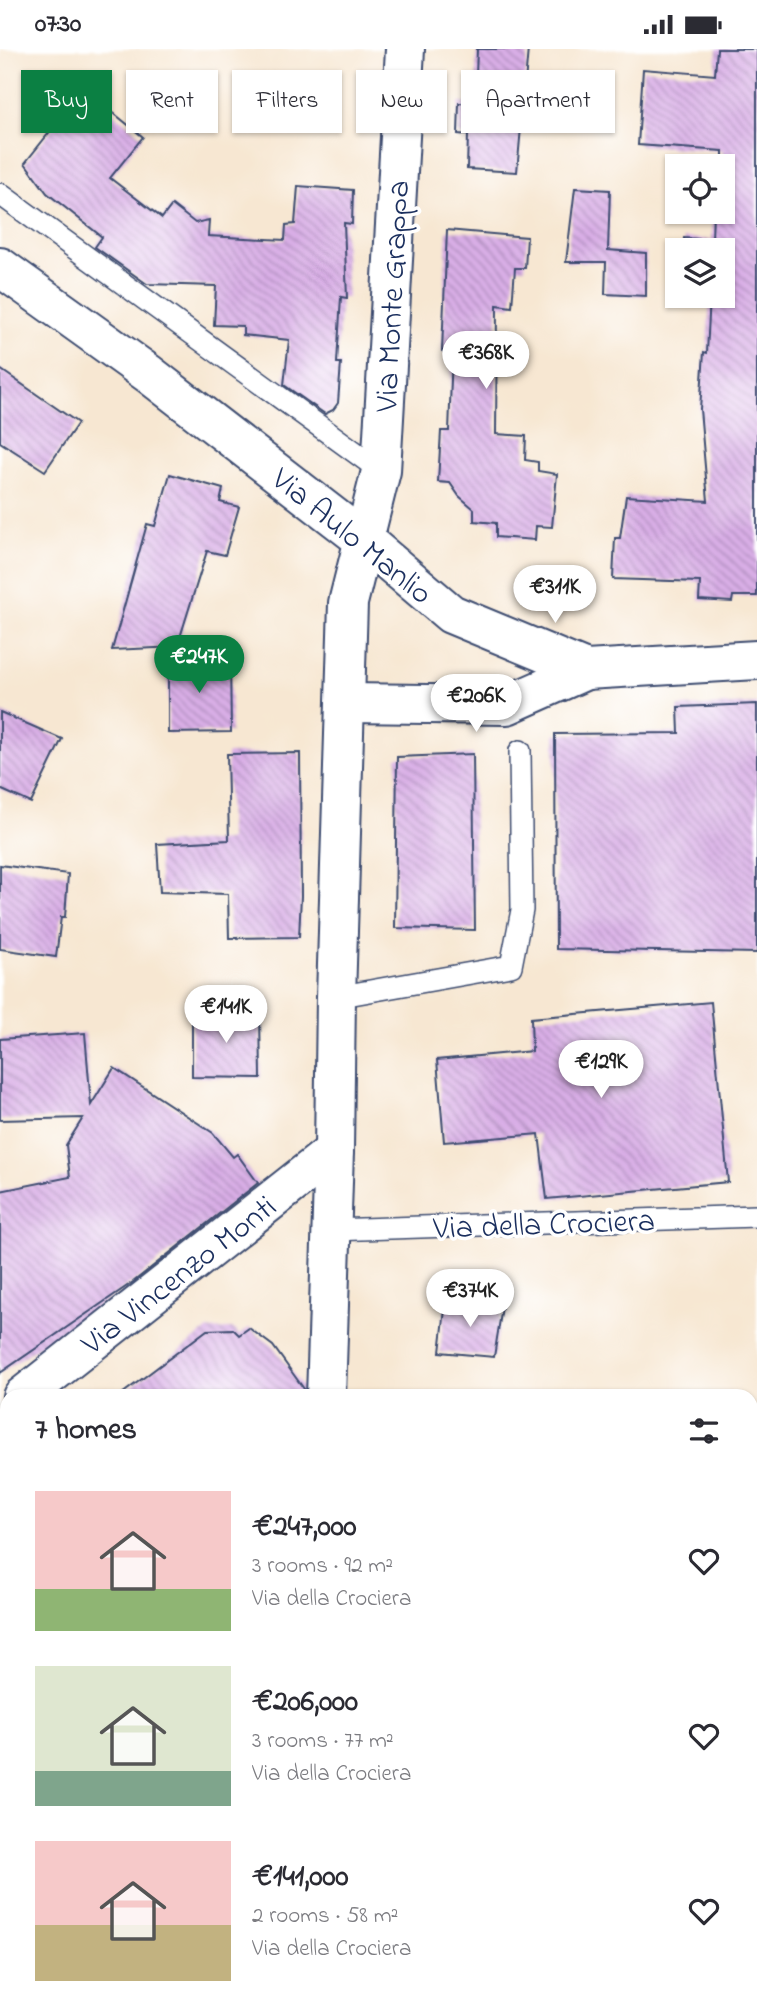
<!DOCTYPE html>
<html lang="en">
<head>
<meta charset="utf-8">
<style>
  :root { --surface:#fff; --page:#f2f2f3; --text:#2b2b33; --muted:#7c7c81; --accent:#0b8043 }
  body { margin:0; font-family:"Indie Flower",sans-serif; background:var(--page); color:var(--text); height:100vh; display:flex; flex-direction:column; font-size:26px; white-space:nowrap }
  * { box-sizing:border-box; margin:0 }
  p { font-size:23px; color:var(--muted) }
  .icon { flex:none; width:38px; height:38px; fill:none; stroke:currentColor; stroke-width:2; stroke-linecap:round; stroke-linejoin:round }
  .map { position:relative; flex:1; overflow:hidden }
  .details { position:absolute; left:0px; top:1340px; width:758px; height:625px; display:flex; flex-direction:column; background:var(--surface); border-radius:21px 21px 0 0; box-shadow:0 2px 5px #0004 }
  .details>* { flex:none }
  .guide { position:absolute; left:21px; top:21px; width:716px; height:63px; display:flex; gap:14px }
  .fabs { position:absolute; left:665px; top:105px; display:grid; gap:14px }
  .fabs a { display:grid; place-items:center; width:70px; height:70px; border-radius:0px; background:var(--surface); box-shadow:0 2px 5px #0004; font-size:35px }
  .price { position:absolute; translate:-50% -60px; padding:0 16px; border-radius:24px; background:#fff; color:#222; font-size:23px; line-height:46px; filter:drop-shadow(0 2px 4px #0008) }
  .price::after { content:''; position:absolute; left:50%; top:42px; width:21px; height:16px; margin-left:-10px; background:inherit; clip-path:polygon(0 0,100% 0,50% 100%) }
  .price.active { background:var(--accent); color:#fff }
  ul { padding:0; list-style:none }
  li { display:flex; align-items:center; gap:21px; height:175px; padding:0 35px }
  li span { display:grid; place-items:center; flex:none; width:196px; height:140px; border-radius:0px; color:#555 }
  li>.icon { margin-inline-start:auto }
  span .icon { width:84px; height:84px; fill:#fffc; stroke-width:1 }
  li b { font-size:30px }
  h2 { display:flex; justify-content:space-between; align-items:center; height:84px; padding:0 35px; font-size:30px }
  .pill { padding:0 24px; border-radius:0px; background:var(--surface); box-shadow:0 2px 5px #0004; font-size:24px; line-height:63px }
  .pill.active { background:var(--accent); color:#fff }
  .status { display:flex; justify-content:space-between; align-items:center; height:49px; padding:0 35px; background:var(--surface); direction:ltr }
  .status svg { height:19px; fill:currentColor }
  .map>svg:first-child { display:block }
</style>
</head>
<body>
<div class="status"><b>07:30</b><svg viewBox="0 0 49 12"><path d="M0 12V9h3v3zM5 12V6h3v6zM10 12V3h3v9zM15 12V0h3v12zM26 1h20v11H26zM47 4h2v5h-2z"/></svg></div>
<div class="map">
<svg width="757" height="1965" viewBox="0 0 757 1965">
  <defs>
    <pattern id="building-back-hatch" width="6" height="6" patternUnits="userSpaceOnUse" patternTransform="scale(1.75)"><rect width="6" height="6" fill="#d9aee6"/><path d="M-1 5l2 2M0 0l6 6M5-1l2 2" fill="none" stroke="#af8ebe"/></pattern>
  </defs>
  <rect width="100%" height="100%" fill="#fff"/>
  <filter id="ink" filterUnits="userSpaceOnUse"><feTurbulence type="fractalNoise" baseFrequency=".0143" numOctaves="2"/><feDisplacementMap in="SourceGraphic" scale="14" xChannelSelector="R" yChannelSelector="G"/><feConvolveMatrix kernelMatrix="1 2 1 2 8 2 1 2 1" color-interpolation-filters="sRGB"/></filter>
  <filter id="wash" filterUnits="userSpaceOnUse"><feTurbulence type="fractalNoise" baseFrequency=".00686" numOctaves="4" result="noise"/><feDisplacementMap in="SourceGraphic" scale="28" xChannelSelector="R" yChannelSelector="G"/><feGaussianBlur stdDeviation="1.57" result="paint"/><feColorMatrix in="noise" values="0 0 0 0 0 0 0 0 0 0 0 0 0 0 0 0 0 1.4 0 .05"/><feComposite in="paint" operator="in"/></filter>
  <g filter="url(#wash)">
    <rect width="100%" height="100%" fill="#f7e7d2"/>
    <g id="blocks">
      <g fill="url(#building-back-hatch)">
        <path d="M477,0H528L517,123L467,120L468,86L458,85L459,54L475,55Z"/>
        <path d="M717,0H757V547H733L732,553L699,551L700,533L613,530L615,489H620L626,447L708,452L700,360L704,303L707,304L710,247H723V201H683L684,189L712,191L713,163H723V102L638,96L643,20L715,26Z"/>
        <path d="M84,40L143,88L110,129L162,169L172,156L195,174L209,171L208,187L285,191L286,176L295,175L298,137L353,141L352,175L344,174L347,249L341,248L337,314H341L338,354L333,361L325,365L284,336L289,291L243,286V277L214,276L216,237L147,235L95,198L102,188L47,144L25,114Z"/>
        <path d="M575,139L610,141L608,201L646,204V247L605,245L606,213H566Z"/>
        <path d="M447,181L527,188L525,219H515L512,258L497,256L496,385L526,387L525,411L538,413V422L557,425L552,478L536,477L535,491L496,488V474L474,472V460L459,447L450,434L438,433L441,382H449L452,304L442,302Z"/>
        <path d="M0,320L78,374L45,422L0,393Z"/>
        <path d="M170,425L223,440L220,453L239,458L225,506L207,502L177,598L112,601L147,475L155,477Z"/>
        <path d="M168,609H230L231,683L168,684Z"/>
        <path d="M757,655V904L556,900L555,685L679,684L678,658Z"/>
        <path d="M0,663L62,690L31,754L0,740Z"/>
        <path d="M300,704L301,847L299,888L229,889L228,845L160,843L157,795L229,791L227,705Z"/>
        <path d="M473,705L475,881L395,879L397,708Z"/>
        <path d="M0,816L68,825L65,868H61L56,908L0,900Z"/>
        <path d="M711,953L728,1133L547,1150L539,1085L444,1093L437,1011L532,1002L531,969Z"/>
        <path d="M192,962L260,963L261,1029L192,1028Z"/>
        <path d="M85,984L91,1056L114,1019L213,1084L233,1108L237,1105L258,1134L133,1233L0,1324V1142L70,1128L66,1096L83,1069L0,1071V990Z"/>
        <path d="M446,1252L502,1258L494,1308L440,1303Z"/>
        <path d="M249,1279L273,1297L304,1340V1348H118L207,1281L233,1280L239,1286Z"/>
      </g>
    </g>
  </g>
  <g filter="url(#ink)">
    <use href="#blocks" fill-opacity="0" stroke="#3c4b6f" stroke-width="2"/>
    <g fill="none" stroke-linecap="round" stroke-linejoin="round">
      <g stroke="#3c4b6f" stroke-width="24">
        <g id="lane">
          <path d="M0,145L381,422"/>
          <path d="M336,948L511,917L522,861L520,702"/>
          <path d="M331,1181L757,1167"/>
        </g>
      </g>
      <g stroke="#3c4b6f" stroke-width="42">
        <g id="street">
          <path d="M347,654L507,656L586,621"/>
          <path d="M22,1348L334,1102"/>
          <path d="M326,1348L334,1102L336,948L348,554L381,422L405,0"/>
          <path d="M0,1817L7,1816"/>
          <path d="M315,1958V1965"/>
        </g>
      </g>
      <g stroke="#3c4b6f" stroke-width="42">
        <path id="secondary" d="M0,218L149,325L365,492L451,565L586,621L757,611"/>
      </g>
      <use href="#lane" stroke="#fff" stroke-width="21"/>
      <use href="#street" stroke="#fff" stroke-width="38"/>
      <use href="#secondary" stroke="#fff" stroke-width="38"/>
    </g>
  </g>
  <g text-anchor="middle" stroke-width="7" stroke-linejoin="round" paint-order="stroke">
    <g font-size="32" fill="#1b2f5e" stroke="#fff">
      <text transform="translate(391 247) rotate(-87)" y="11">Via Monte Grappa</text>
      <text transform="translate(353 486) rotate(39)" y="11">Via Aulo Manlio</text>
      <text transform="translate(544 1174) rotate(-2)" y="11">Via della Crociera</text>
      <text transform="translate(178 1225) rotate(-38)" y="11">Via Vincenzo Monti</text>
    </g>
  </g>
</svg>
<div class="fabs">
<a><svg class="icon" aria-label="locate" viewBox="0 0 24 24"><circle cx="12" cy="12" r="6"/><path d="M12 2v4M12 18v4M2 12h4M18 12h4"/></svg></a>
<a><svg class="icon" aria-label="layers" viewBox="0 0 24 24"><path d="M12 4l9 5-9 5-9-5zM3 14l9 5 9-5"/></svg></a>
</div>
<b class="price" style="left:486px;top:342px">€368K</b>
<b class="price" style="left:555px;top:576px">€311K</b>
<b class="price active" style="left:199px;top:646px">€247K</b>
<b class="price" style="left:476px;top:685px">€206K</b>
<b class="price" style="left:226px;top:996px">€141K</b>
<b class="price" style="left:601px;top:1051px">€129K</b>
<b class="price" style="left:470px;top:1280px">€374K</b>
<div class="guide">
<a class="pill active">Buy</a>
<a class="pill">Rent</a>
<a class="pill">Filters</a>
<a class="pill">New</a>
<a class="pill">Apartment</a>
</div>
<section class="details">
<h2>7 homes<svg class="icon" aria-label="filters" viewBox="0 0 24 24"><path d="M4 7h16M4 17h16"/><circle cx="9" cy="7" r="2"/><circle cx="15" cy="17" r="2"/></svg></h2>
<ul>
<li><span style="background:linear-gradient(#f6c9c9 70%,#8fb573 0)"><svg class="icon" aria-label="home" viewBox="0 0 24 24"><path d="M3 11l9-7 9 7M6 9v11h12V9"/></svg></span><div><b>€247,000</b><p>3 rooms · 92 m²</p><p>Via della Crociera</p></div><svg class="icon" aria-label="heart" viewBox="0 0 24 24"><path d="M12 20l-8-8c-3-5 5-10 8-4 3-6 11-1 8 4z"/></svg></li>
<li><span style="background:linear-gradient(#dfe7d0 75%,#7fa58c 0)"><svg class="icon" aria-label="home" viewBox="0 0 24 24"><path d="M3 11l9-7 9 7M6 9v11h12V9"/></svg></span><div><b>€206,000</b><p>3 rooms · 77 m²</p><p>Via della Crociera</p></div><svg class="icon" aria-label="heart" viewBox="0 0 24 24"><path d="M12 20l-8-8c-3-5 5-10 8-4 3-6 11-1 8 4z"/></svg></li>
<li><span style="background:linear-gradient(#f6c9c9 60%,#c2b280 0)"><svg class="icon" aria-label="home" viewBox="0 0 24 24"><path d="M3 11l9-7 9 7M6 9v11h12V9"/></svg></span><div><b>€141,000</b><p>2 rooms · 58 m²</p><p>Via della Crociera</p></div><svg class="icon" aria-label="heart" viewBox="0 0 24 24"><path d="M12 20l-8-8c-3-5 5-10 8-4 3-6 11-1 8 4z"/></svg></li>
</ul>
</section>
</div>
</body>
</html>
